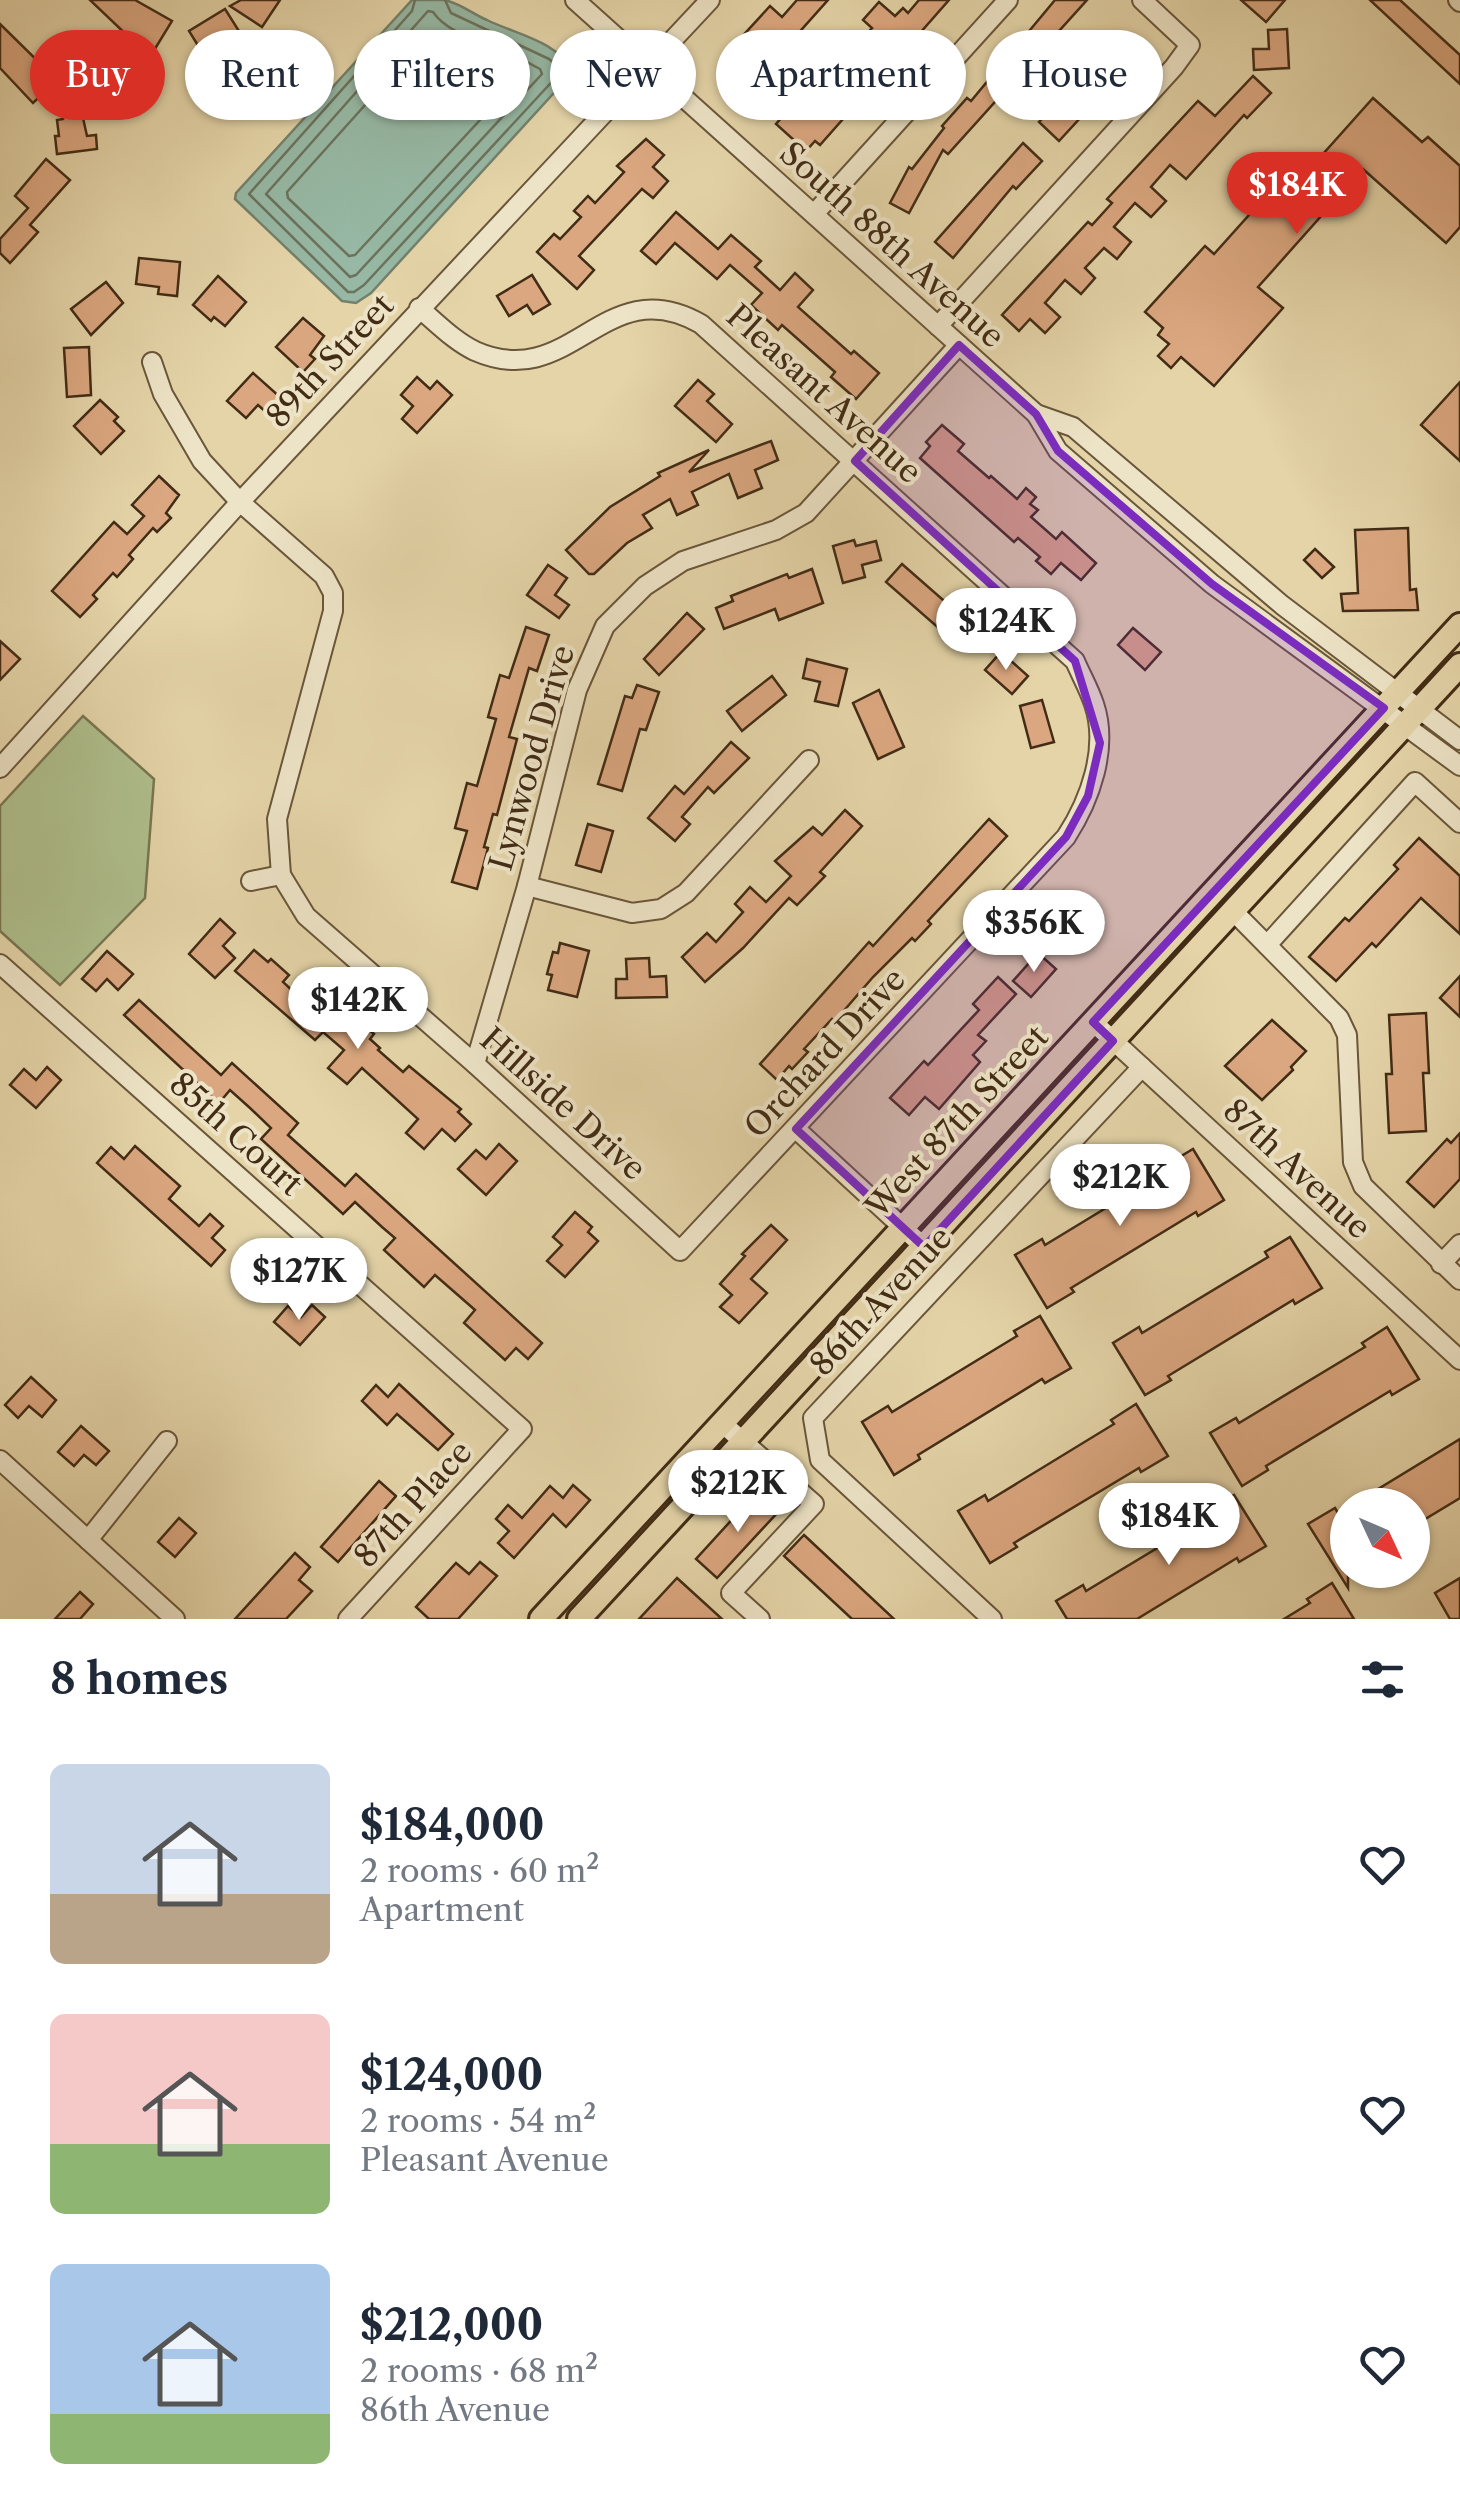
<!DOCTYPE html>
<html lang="en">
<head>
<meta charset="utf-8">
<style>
  :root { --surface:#fff; --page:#f6f6f7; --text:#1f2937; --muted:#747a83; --accent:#d93025 }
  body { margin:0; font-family:"Libre Caslon Text",serif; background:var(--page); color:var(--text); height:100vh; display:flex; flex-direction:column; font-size:38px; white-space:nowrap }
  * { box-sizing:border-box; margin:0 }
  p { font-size:32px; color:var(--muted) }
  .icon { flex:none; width:55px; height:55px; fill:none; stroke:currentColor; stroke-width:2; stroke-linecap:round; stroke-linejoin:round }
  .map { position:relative; height:1619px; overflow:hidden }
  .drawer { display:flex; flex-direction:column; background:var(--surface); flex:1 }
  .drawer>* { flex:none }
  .banner { position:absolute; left:30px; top:30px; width:1400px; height:90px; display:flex; gap:20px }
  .needle { width:65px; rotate:134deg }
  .controls { position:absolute; left:1330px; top:1488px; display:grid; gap:20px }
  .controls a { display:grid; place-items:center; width:100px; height:100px; border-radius:50%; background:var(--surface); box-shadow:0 2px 8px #0004; font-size:50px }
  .price { position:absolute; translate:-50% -85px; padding:0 22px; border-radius:35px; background:#fff; color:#222; font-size:32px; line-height:65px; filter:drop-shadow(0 2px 5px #0008) }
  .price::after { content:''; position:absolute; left:50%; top:60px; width:30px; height:22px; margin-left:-15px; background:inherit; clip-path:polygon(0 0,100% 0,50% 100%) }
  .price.on { background:var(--accent); color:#fff }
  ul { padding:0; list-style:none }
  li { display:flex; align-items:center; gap:30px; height:250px; padding:0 50px }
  li span { display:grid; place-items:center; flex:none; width:280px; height:200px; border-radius:15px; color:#555 }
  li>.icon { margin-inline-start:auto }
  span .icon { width:120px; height:120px; fill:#fffc; stroke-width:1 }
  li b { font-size:42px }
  h2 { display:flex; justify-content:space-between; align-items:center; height:120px; padding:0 50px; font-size:42px }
  .pill { padding:0 35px; border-radius:45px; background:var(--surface); box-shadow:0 2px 8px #0004; font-size:35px; line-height:90px }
  .pill.on { background:var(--accent); color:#fff }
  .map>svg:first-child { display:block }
</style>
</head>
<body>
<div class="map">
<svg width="1460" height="1619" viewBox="0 0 1460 1619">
  <rect width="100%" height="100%" fill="#e4d4a8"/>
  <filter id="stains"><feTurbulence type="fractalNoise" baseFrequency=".002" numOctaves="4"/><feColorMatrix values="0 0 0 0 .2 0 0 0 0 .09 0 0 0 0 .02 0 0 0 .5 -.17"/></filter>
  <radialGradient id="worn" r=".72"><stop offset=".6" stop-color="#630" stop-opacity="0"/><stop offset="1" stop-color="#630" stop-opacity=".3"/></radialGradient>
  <path fill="#aebe8c" stroke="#787550" stroke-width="2.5" d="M83,716L154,779L145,898L60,985L0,931V806Z"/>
  <path fill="#96b8a4" stroke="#74806b" stroke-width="2.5" d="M412,0C422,0 433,0 444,0C458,2 473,14 487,20C515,34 558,41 573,72L371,293L356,303L342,301L235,199L236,193Z"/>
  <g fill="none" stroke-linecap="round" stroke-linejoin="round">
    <g stroke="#6c725c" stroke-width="2.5">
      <path d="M415,0L412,11L249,194L348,292H354L364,285L560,73L559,67L549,59L451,13L445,0"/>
      <path d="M428,11L433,12C449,35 480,39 504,49C516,55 528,63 540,69L542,74L356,275L350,277L266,194Z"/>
      <path d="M433,34C460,50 489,59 515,74L517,80L355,255L349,256L288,198L287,192L427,36Z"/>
    </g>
  </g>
  <g fill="#dba780" stroke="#422c15" stroke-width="2.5">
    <path d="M90,0H135L172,21L153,52L133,41Z"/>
    <path d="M241,0H280L262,27L230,6Z"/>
    <path d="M797,0H828L743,95L726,80L740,64L727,53L770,6L782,17Z"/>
    <path d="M919,0H949L884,74L873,63L854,83L866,93L820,145L815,141L806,151L776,124L791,107L804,118L813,109L818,114L835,95L817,79L832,63L837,67L872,28L863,20L879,2L895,16L903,8L908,13Z"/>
    <path d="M1055,0H1087L948,154L943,150L909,213L890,203L909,167L912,169L944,128L942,126L967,98L971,101Z"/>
    <path d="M1241,0H1285L1266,22Z"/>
    <path d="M1370,0H1400L1460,55V84Z"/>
    <path d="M225,9L244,39L207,60L189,31Z"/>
    <path d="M0,24L57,80L33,103L0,68Z"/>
    <path d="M1287,29L1289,68L1254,70L1253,49H1269L1268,30Z"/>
    <path d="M1121,37L1139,53L1090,102L1093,104L1059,141L1039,122Z"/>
    <path d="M1253,76L1271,93L1247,118L1244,115L1186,179L1170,165L1151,187L1166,201L1151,217L1135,203L1114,227L1131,242L1117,259L1104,248L1085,268L1095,278L1081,294L1065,280L1045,303L1060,317L1045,333L1030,319L1019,331L1002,315L1088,222L1092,225L1112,203L1107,199L1198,101L1215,116Z"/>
    <path d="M1373,98L1422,142L1428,137L1460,166V227L1446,243L1363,169L1258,287L1283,308L1214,386L1181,357L1171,368L1158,356L1169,344L1158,335L1163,328L1145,312L1205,246L1214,254L1303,155L1314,164Z"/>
    <path d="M79,100L87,136L96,135L97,149L57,154L55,136H59L57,120L63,119L61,102Z"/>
    <path d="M646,139L664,155L653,167L668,181L653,198L642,189L579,256L594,270L577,289L537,252L554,234L560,239L581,217L574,211L588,196L595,203L624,172L617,166Z"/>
    <path d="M1023,143L1042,161L1016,189L1013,186L953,258L935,242Z"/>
    <path d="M46,159L70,180L30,225L38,232L10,263L0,253V239L28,208L15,196Z"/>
    <path d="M676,212L718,249L731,235L761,261L755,267L780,290L795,273L813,290L798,307L851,354L854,351L879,373L856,399L831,377L835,372L782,325L778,330L751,305L762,293L730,265L717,279L675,243L656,264L641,251Z"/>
    <path d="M139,258L180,262L177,296L158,294L159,287L136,284Z"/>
    <path d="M532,275L550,304L533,314L527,305L509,316L497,296Z"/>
    <path d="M218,276L246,302L225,326L214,317L211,321L193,305Z"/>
    <path d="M106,282L123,303L91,335L71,309Z"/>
    <path d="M303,318L324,336L310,355L315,359L303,372L276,347Z"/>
    <path d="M89,347L91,395L67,397L64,348Z"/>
    <path d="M253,373L280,397L266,412L258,405L246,418L227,401Z"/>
    <path d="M417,377L430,389L437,381L452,395L417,433L402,419L413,406L401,395Z"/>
    <path d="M698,380L714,394L707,401L732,424L716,442L675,406Z"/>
    <path d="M1460,382V461L1421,425Z"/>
    <path d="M100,400L118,417L114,421L124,431L101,454L74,426Z"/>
    <path d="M942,425L964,444L958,451L989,478L991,476L1017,499L1026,488L1036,497L1030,504L1038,510L1031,517L1056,539L1062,532L1096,563L1081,580L1061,563L1051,574L1036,561L1040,557L1018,538L1014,542L920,458L930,446L926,442Z"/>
    <path d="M771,441L778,460L755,470L762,488L738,498L729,474L692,492L698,505L677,515L670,499L643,515L652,528L627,543L594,574H589L566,550L610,507L660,476L658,473L709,450L689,472Z"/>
    <path d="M159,476L179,495L166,513L171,518L157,532L153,528L129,555L133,559L117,577L113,573L93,595L97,599L80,617L52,591L114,522L127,534L144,516L132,505Z"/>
    <path d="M1408,528L1410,590L1416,589L1418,610L1343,611L1341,594L1358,593L1355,530Z"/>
    <path d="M854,540L856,546L876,541L881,560L862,565L865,577L843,583L833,546Z"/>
    <path d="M1315,549L1334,567L1322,578L1304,560Z"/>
    <path d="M902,564L974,627L958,645L886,582Z"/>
    <path d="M548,565L567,578L555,595L569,605L559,618L527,595Z"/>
    <path d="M812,569L823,603L779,620L775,609L724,629L716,608L733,601L731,596L787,574L789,578Z"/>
    <path d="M687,613L704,629L659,675L644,659Z"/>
    <path d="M526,627L549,635L537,671L529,668L509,737L517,739L497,815L493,814L484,847L488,848L477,889L452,882L467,831L455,828L467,783L477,786L496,719L488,717L500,675L509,678Z"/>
    <path d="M1133,628L1161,652L1145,670L1118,645Z"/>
    <path d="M0,641L20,659L0,680Z"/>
    <path d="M1001,652L1028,676L1012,694L985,670Z"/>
    <path d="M807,659L847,669L838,706L815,701L820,682L803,678Z"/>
    <path d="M772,676L786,695L742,731L727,711Z"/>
    <path d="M637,685L659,692L646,730L640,729L622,791L598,784L625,696L632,698Z"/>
    <path d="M879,690L904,747L878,759L853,703Z"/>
    <path d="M1042,700L1054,742L1031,748L1020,706Z"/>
    <path d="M731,742L749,758L714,793L708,787L682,817L690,824L675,841L648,818L675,786L684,794Z"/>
    <path d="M845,810L862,826L820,872L825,876L797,905L789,898L743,948L705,982L682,957L707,933L716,942L743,912L735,904L750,887L766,902L791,876L775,861L813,827L822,835Z"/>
    <path d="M989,819L1007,836L928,921L931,924L915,941L912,938L873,977L835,1021L832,1019L804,1049L808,1052L792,1069L789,1066L777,1080L760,1064L869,942L873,946Z"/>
    <path d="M588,824L613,831L601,872L576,865Z"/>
    <path d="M1419,838L1460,876V934L1421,898L1376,947L1372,943L1336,981L1309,957L1345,918L1349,921L1398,869L1394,865Z"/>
    <path d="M1080,902L1098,918L1073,946L1055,929Z"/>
    <path d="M220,919L235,933L223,946L235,958L215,978L189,954Z"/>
    <path d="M560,943L589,951L577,997L548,990L552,975L547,974L553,952L558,953Z"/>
    <path d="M254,950L268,962L271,959L289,975L283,982L310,1007L317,1010L330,996L374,1034L370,1039L380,1048L378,1050L403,1072L409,1066L461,1109L458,1112L471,1124L455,1141L442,1129L424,1149L406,1133L418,1119L362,1068L347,1084L328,1068L344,1050L323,1032L315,1040L235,971Z"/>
    <path d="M107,951L133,974L118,990L107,979L96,991L82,979Z"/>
    <path d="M1038,953L1056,969L1031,997L1013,981Z"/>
    <path d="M649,958L650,977L666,976L667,997L616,998V979H627L626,959Z"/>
    <path d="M1460,976V1017L1440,998Z"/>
    <path d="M998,977L1016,994L978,1035L986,1041L973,1055L980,1062L939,1109L925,1097L909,1115L890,1098L924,1061L928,1065L979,1010L973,1004Z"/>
    <path d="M139,1000L221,1075L232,1063L298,1123L288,1135L345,1186L356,1174L542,1343L528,1359L516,1348L505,1360L464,1323L475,1310L435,1275L424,1287L384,1250L395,1238L382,1227L355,1202L343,1214L261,1139L271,1128L250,1108L230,1090L219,1103L124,1015Z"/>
    <path d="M1426,1013L1429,1073H1423L1426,1131L1389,1133L1386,1074H1392L1389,1015Z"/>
    <path d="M1272,1020L1306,1051L1291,1067L1293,1070L1262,1100L1225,1066Z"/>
    <path d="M47,1067L61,1080L36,1108L10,1085L24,1069L36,1080Z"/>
    <path d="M1460,1133V1179L1434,1207L1407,1182L1447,1139L1451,1143Z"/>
    <path d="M499,1144L517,1161L486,1195L458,1169L476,1150L486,1159Z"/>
    <path d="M135,1146L180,1186L169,1199L199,1226L210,1214L223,1226L212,1238L225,1250L211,1266L97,1163L111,1147L124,1159Z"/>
    <path d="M1193,1149L1224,1200L1198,1216L1196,1212L1071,1288L1074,1292L1047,1308L1015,1255L1042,1239L1045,1245L1170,1169L1168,1164Z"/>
    <path d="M575,1212L592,1227L588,1232L598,1241L565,1277L547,1261L562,1245L553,1237Z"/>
    <path d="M771,1225L787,1240L751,1279L767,1293L739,1323L720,1307L732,1295L720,1284L745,1256L742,1254Z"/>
    <path d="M1290,1237L1322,1288L1295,1304L1293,1300L1168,1376L1171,1380L1145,1395L1113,1343L1139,1327L1142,1333L1268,1257L1265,1252Z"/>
    <path d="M312,1305L325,1317L300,1345L274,1322L288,1306L301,1317Z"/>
    <path d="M1040,1316L1071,1368L1045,1383L1042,1379L918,1455L920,1459L894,1475L862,1422L888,1406L892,1412L1017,1336L1014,1331Z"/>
    <path d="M1387,1327L1419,1379L1392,1395L1390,1391L1266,1466L1268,1470L1242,1486L1210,1433L1236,1418L1239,1423L1365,1347L1362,1343Z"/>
    <path d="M31,1377L56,1400L42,1417L29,1406L18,1418L5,1405Z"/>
    <path d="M399,1384L453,1434L438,1450L397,1414L387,1425L362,1401L376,1385L388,1397Z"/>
    <path d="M1136,1404L1168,1456L1141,1472L1139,1468L1014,1543L1017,1547L990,1563L958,1511L985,1495L988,1501L1114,1424L1111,1420Z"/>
    <path d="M81,1426L109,1451L96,1465L84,1455L74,1466L58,1452Z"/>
    <path d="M1460,1439V1498L1412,1527V1505H1352Z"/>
    <path d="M379,1481L396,1496L338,1562L321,1547Z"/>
    <path d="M573,1485L590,1500L566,1527L553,1514L514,1558L498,1543L509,1531L496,1519L508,1505L522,1518L550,1486L563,1498Z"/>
    <path d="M758,1491L779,1511L717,1578L696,1559Z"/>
    <path d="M1234,1495L1266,1546L1239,1562L1237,1558L1137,1619H1067L1056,1601L1083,1585L1086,1591L1212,1515L1209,1510Z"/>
    <path d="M1335,1508L1338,1513L1348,1508V1588L1308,1524Z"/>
    <path d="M179,1518L196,1533L175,1557L158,1542Z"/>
    <path d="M804,1535L894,1619H852L784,1556Z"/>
    <path d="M295,1553L310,1567L299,1580L312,1591L286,1619H235Z"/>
    <path d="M480,1562L497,1576L458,1619H429L416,1607L456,1563L469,1574Z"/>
    <path d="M677,1578L722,1619H639Z"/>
    <path d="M1460,1578V1619H1450L1435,1593Z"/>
    <path d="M1332,1583L1354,1619H1284L1310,1603L1307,1599Z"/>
    <path d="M80,1592L93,1604L80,1619H55Z"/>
  </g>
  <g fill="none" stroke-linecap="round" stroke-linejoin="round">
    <g stroke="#6a563a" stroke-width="22">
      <g id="minor">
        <path d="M575,0L1036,414L1058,451L1212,584L1460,766"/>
        <path d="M1458,0L1460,2"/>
        <path d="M814,214L1008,0"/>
        <path d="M938,326L1174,67L1190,45L1142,0"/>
        <path d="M152,362L163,394L202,461L240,502L324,576L333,593V611L277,819L281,875L306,916L475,1064L680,1251L1066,837C1090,800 1109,748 1094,704C1089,689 1081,675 1075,661L701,324C604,268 572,394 475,351C454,341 437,323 419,308"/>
        <path d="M1036,414L1073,427L1282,605L1460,740"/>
        <path d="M0,768L240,502L710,0"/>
        <path d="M251,881L281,875"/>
        <path d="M527,886L632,913L661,909L686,893L809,760"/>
        <path d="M1234,912L1339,1018L1347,1035L1353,1162L1363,1186L1460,1280"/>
        <path d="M1267,945L1415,782L1460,823"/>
        <path d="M0,964L522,1429L348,1619"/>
        <path d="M1093,1022L1460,1360"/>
        <path d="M475,1064L527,886L577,690L605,626L645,586L683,561L776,530L806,513L959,345"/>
        <path d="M796,1129L924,1247"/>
        <path d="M1441,1264L1460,1244"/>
        <path d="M722,1423L814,1504L731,1593L760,1619"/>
        <path d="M0,1460L175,1619"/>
        <path d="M88,1540L167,1441"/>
        <path d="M992,1619L820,1460L813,1418L1142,1067"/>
      </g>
    </g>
    <g stroke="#422c15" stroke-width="28">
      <g id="major">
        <path d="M541,1619L1460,625"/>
        <path d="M579,1619L1460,665"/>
      </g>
    </g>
    <use href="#minor" stroke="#ede3c6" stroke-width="18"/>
    <use href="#major" stroke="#e4d4a8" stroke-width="22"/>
  </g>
  <path fill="#7b2cbf" fill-opacity="0.2" stroke="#7b2cbf" stroke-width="8" stroke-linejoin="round" d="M959,345L1036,414L1058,451L1212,584L1384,708L1093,1022L1113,1041L924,1247L796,1129L1066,837L1088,796L1100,743L1075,661L855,461Z"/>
  <g text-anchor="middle" stroke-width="8" stroke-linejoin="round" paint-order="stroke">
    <g font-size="32" fill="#422c15" stroke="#ede3c6">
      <text transform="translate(892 245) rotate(42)" y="11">South 88th Avenue</text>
      <text transform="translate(330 361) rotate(-47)" y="11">89th Street</text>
      <text transform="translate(824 394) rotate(42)" y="11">Pleasant Avenue</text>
      <text transform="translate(532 758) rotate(-74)" y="11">Lynwood Drive</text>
      <text transform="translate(825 1053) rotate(-47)" y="11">Orchard Drive</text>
      <text transform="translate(563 1104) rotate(42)" y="11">Hillside Drive</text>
      <text transform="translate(957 1122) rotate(-47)" y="11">West 87th Street</text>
      <text transform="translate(236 1134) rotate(42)" y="11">85th Court</text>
      <text transform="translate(1297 1169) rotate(43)" y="11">87th Avenue</text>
      <text transform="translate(881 1301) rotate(-47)" y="11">86th Avenue</text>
      <text transform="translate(413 1504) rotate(-48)" y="11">87th Place</text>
    </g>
  </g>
  <rect width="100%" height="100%" filter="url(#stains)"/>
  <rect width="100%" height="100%" fill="url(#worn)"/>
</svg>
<div class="controls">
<a><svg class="needle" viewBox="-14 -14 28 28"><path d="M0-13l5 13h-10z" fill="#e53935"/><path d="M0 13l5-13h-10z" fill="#747a83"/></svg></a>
</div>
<b class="price on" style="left:1297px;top:237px">$184K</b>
<b class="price" style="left:1006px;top:673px">$124K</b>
<b class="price" style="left:1034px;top:975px">$356K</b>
<b class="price" style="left:358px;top:1052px">$142K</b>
<b class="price" style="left:1120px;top:1229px">$212K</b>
<b class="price" style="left:299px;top:1323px">$127K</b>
<b class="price" style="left:738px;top:1535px">$212K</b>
<b class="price" style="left:1169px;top:1568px">$184K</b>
<div class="banner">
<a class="pill on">Buy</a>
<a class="pill">Rent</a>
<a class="pill">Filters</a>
<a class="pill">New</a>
<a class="pill">Apartment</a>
<a class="pill">House</a>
</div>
</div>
<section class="drawer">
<h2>8 homes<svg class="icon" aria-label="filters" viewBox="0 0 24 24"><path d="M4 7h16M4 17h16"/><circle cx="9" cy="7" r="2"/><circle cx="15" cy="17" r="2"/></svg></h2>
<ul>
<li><span style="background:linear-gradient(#c9d6e8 65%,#b9a48a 0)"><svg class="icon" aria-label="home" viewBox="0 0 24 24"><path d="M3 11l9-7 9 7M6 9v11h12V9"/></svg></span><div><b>$184,000</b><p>2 rooms · 60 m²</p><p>Apartment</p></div><svg class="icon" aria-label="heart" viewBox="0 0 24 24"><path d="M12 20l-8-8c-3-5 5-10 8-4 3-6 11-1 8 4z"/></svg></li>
<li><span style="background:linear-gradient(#f6c9c9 65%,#8fb573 0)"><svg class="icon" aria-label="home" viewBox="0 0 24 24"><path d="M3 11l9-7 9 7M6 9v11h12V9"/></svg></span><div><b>$124,000</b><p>2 rooms · 54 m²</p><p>Pleasant Avenue</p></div><svg class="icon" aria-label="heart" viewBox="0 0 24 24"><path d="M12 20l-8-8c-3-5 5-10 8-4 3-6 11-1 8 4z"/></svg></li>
<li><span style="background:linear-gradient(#a9c7e8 75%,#8fb573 0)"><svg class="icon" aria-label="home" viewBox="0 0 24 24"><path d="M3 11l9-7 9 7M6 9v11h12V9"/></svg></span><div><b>$212,000</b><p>2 rooms · 68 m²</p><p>86th Avenue</p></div><svg class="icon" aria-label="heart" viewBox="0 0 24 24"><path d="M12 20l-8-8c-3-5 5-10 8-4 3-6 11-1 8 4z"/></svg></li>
</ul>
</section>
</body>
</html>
